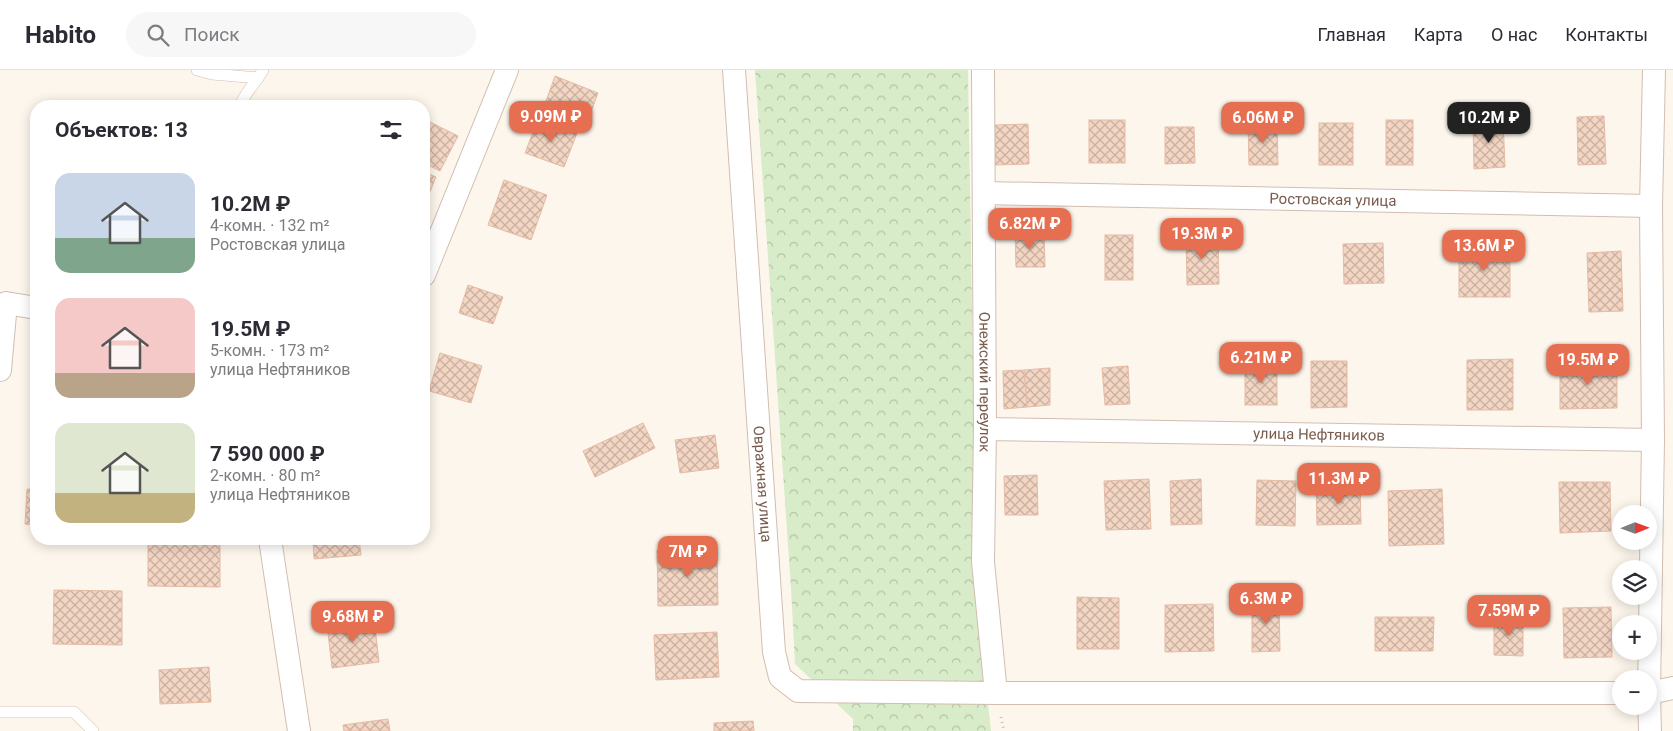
<!DOCTYPE html>
<html lang="ru">
<head>
<meta charset="utf-8">
<style>
  :root { --surface:#fff; --page:#f7f7f7; --text:#2b2b33; --muted:#7c7c81; --line:#e1e1e2; --accent:#e76f51 }
  body { margin:0; font-family:Roboto,sans-serif; background:var(--page); color:var(--text); height:100vh; display:flex; flex-direction:column; font-size:19px; white-space:nowrap }
  * { box-sizing:border-box; margin:0 }
  p { font-size:16px; color:var(--muted) }
  .icon { flex:none; width:28px; height:28px; fill:none; stroke:currentColor; stroke-width:2; stroke-linecap:round; stroke-linejoin:round }
  .map { position:relative; flex:1; overflow:hidden }
  .drawer { position:absolute; left:30px; top:30px; width:400px; height:445px; display:flex; flex-direction:column; background:var(--surface); border-radius:20px; box-shadow:0 2px 12px #0003 }
  .drawer>* { flex:none }
  .needle { width:32px; rotate:89deg }
  .tools { position:absolute; left:1612px; top:435px; display:grid; gap:10px }
  .tools a { display:grid; place-items:center; width:45px; height:45px; border-radius:50%; background:var(--surface); box-shadow:0 2px 12px #0003; font-size:25px }
  .price { position:absolute; translate:-50% -42px; padding:0 11px; border-radius:10px; background:var(--accent); color:#fff; font-size:16px; line-height:32px; filter:drop-shadow(0 1px 2px #0008) }
  .price::after { content:''; position:absolute; left:50%; top:30px; width:15px; height:11px; margin-left:-8px; background:inherit; clip-path:polygon(0 0,100% 0,50% 100%) }
  .price.selected { background:#222; color:#fff }
  ul { padding:0; list-style:none }
  li { display:flex; align-items:center; gap:15px; height:125px; padding:0 25px }
  li span { display:grid; place-items:center; flex:none; width:140px; height:100px; border-radius:15px; color:#555 }
  li>.icon { margin-inline-start:auto }
  span .icon { width:60px; height:60px; fill:#fffc; stroke-width:1 }
  li b { font-size:21px }
  h2 { display:flex; justify-content:space-between; align-items:center; height:60px; padding:0 25px; font-size:21px }
  header { display:flex; align-items:center; gap:30px; box-sizing:border-box; height:70px; padding:0 25px; background:var(--surface); border-bottom:1px solid var(--line) }
  header strong { font-size:24px }
  nav { display:flex; gap:28px; margin-inline-start:auto; font-size:18px }
  .search { width:350px; height:45px; background:var(--page); display:flex; align-items:center; gap:12px; box-sizing:border-box; padding:0 18px; border-radius:28px; color:var(--muted); font-size:19px }
  .map>svg:first-child { display:block }
</style>
</head>
<body>
<header>
<strong>Habito</strong>
<div class="search"><svg class="icon" aria-label="search" viewBox="0 0 24 24"><circle cx="10" cy="10" r="6"/><path d="M15 15l6 6"/></svg>Поиск</div>
<nav><a>Главная</a><a>Карта</a><a>О нас</a><a>Контакты</a></nav>
</header>
<div class="map">
<svg width="1673" height="661" viewBox="0 0 1673 661">
  <defs>
    <pattern id="forest-crowns" width="20" height="18" patternUnits="userSpaceOnUse" patternTransform="scale(1.25)"><rect width="20" height="18" fill="#d8ecc9"/><path d="M2 6a3 3 0 1 1 6 0M12 15a3 3 0 1 1 6 0" fill="none" stroke="#b4c2a5"/></pattern>
    <pattern id="building-cross-hatch" width="8" height="8" patternUnits="userSpaceOnUse" patternTransform="scale(1.25)"><rect width="8" height="8" fill="#f3d5c3"/><path d="M0 0l8 8M0 8l8-8" fill="none" stroke="#cab0a1"/></pattern>
  </defs>
  <rect width="100%" height="100%" fill="#fdf6ec"/>
  <path fill="url(#forest-crowns)" d="M755,0H968L977,534L991,661H853V649L795,594L791,518Z"/>
  <g fill="url(#building-cross-hatch)" stroke="#e6bba3">
    <path d="M555,6L598,23L588,50L545,34Z"/>
    <path d="M1604,46L1606,94L1578,95L1577,47Z"/>
    <path d="M424,49L458,66L440,101L424,93Z"/>
    <path d="M538,49L577,63L564,97L525,83Z"/>
    <path d="M1503,49L1505,97L1474,99L1473,50Z"/>
    <rect x="1089" y="50" width="36" height="43"/>
    <rect x="1386" y="50" width="27" height="45"/>
    <path d="M1248,53H1277L1278,95H1249Z"/>
    <rect x="1319" y="53" width="34" height="42"/>
    <path d="M1028,54L1029,94L995,95V55Z"/>
    <path d="M1165,57H1194L1195,93L1165,94Z"/>
    <path d="M424,102L436,107L424,136Z"/>
    <path d="M504,110L547,125L531,170L488,155Z"/>
    <path d="M1044,162L1045,197H1016L1015,163Z"/>
    <rect x="1105" y="165" width="28" height="45"/>
    <path d="M1218,166L1219,214L1187,215L1186,167Z"/>
    <path d="M1383,173L1384,213L1344,214L1343,174Z"/>
    <rect x="1459" y="178" width="51" height="49"/>
    <path d="M1621,181L1623,241L1589,242L1587,183Z"/>
    <path d="M468,215L503,227L493,254L459,243Z"/>
    <path d="M440,283L482,296L471,333L429,321Z"/>
    <path d="M1513,289V340H1467V290Z"/>
    <path d="M1311,291H1347V337L1311,338Z"/>
    <rect x="1245" y="293" width="32" height="42"/>
    <path d="M1617,294V338L1560,339V295Z"/>
    <path d="M1128,296L1130,334L1105,335L1102,298Z"/>
    <path d="M1050,298V335L1027,337L1024,300Z"/>
    <path d="M1024,300L1027,337L1004,339L1003,301Z"/>
    <path d="M643,353L655,378L595,407L583,381Z"/>
    <path d="M715,365L719,398L680,403L675,370Z"/>
    <path d="M1037,405L1038,445H1005L1004,406Z"/>
    <path d="M1149,409L1151,459L1106,460L1104,411Z"/>
    <path d="M1201,409L1202,454L1171,455L1170,411Z"/>
    <path d="M1257,410L1296,411L1295,456L1256,455Z"/>
    <path d="M1559,412H1610L1611,461L1560,463Z"/>
    <path d="M1360,414L1361,454L1317,455L1316,415Z"/>
    <path d="M27,419L36,420V455L25,454Z"/>
    <path d="M1442,419L1444,474L1389,476L1388,421Z"/>
    <path d="M148,469H220V517L148,516Z"/>
    <path d="M313,469H359L361,485L314,489Z"/>
    <path d="M717,479L718,535L658,536L657,480Z"/>
    <path d="M54,520L122,521V575L53,574Z"/>
    <path d="M1077,527L1119,528V579H1077Z"/>
    <path d="M1279,528L1280,581L1252,582V529Z"/>
    <path d="M1213,534L1214,581L1165,582V535Z"/>
    <path d="M1611,537L1612,587L1564,588L1563,538Z"/>
    <path d="M1375,547H1434L1433,581H1375Z"/>
    <path d="M1494,548H1523V586L1494,585Z"/>
    <path d="M374,549L379,592L332,598L327,554Z"/>
    <path d="M717,562L719,607L656,610L654,565Z"/>
    <path d="M209,597L211,632L160,634L159,600Z"/>
    <path d="M388,649L390,661H344L343,655Z"/>
    <path d="M753,651L754,661H714V653Z"/>
  </g>
  <g fill="none" stroke-linecap="round" stroke-linejoin="round">
    <g stroke="#d1beb0" stroke-width="12">
      <g id="service">
        <path d="M197,0L212,4L258,8"/>
        <path d="M240,36C245,22 256,13 263,0"/>
        <path d="M0,642H74L93,661"/>
      </g>
    </g>
    <g stroke="#d1beb0" stroke-width="24">
      <g id="minor">
        <path id="s1" d="M734,0L774,582L780,607L798,621L996,623H1621"/>
        <path id="s2" d="M983,0L985,359L983,492L996,623"/>
        <path id="s3" d="M984,123L1651,136"/>
        <path d="M424,205L507,0"/>
        <path d="M0,300L6,233L36,238"/>
        <path id="s4" d="M985,359L1653,370"/>
        <path d="M270,469L299,661"/>
        <path d="M1649,623L1673,618"/>
        <path d="M1650,661L1649,623L1653,370L1651,136L1654,0"/>
      </g>
    </g>
    <path stroke="#d9b8a5" stroke-width="3" stroke-dasharray="1 4" stroke-linecap="butt" d="M1001,647L1004,661"/>
    <use href="#service" stroke="#fff" stroke-width="11"/>
    <use href="#minor" stroke="#fff" stroke-width="22"/>
  </g>
  <g text-anchor="middle" stroke-width="4" stroke-linejoin="round" paint-order="stroke">
    <g font-size="15" fill="#7a5c4d" stroke="#fffaf3">
      <text dy="5" stroke="none"><textPath href="#s3" startOffset="349">Ростовская улица</textPath></text>
      <text dy="5" stroke="none"><textPath href="#s2" startOffset="312">Онежский переулок</textPath></text>
      <text dy="5" stroke="none"><textPath href="#s4" startOffset="334">улица Нефтяников</textPath></text>
      <text dy="5" stroke="none"><textPath href="#s1" startOffset="415">Овражная улица</textPath></text>
    </g>
  </g>
</svg>
<div class="tools">
<a><svg class="needle" viewBox="-14 -14 28 28"><path d="M0-13l5 13h-10z" fill="#e53935"/><path d="M0 13l5-13h-10z" fill="#7c7c81"/></svg></a>
<a><svg class="icon" aria-label="layers" viewBox="0 0 24 24"><path d="M12 4l9 5-9 5-9-5zM3 14l9 5 9-5"/></svg></a>
<a>+</a>
<a>−</a>
</div>
<b class="price" style="left:551px;top:73px">9.09M ₽</b>
<b class="price" style="left:1263px;top:74px">6.06M ₽</b>
<b class="price selected" style="left:1489px;top:74px">10.2M ₽</b>
<b class="price" style="left:1030px;top:180px">6.82M ₽</b>
<b class="price" style="left:1202px;top:190px">19.3M ₽</b>
<b class="price" style="left:1484px;top:202px">13.6M ₽</b>
<b class="price" style="left:1261px;top:314px">6.21M ₽</b>
<b class="price" style="left:1588px;top:316px">19.5M ₽</b>
<b class="price" style="left:1339px;top:435px">11.3M ₽</b>
<b class="price" style="left:688px;top:508px">7M ₽</b>
<b class="price" style="left:1266px;top:555px">6.3M ₽</b>
<b class="price" style="left:1509px;top:567px">7.59M ₽</b>
<b class="price" style="left:353px;top:573px">9.68M ₽</b>
<section class="drawer">
<h2>Объектов: 13<svg class="icon" aria-label="filters" viewBox="0 0 24 24"><path d="M4 7h16M4 17h16"/><circle cx="9" cy="7" r="2"/><circle cx="15" cy="17" r="2"/></svg></h2>
<ul>
<li><span style="background:linear-gradient(#c9d6e8 65%,#7fa58c 0)"><svg class="icon" aria-label="home" viewBox="0 0 24 24"><path d="M3 11l9-7 9 7M6 9v11h12V9"/></svg></span><div><b>10.2M ₽</b><p>4-комн. · 132 m²</p><p>Ростовская улица</p></div></li>
<li><span style="background:linear-gradient(#f6c9c9 75%,#b9a48a 0)"><svg class="icon" aria-label="home" viewBox="0 0 24 24"><path d="M3 11l9-7 9 7M6 9v11h12V9"/></svg></span><div><b>19.5M ₽</b><p>5-комн. · 173 m²</p><p>улица Нефтяников</p></div></li>
<li><span style="background:linear-gradient(#dfe7d0 70%,#c2b280 0)"><svg class="icon" aria-label="home" viewBox="0 0 24 24"><path d="M3 11l9-7 9 7M6 9v11h12V9"/></svg></span><div><b>7 590 000 ₽</b><p>2-комн. · 80 m²</p><p>улица Нефтяников</p></div></li>
</ul>
</section>
</div>
</body>
</html>
